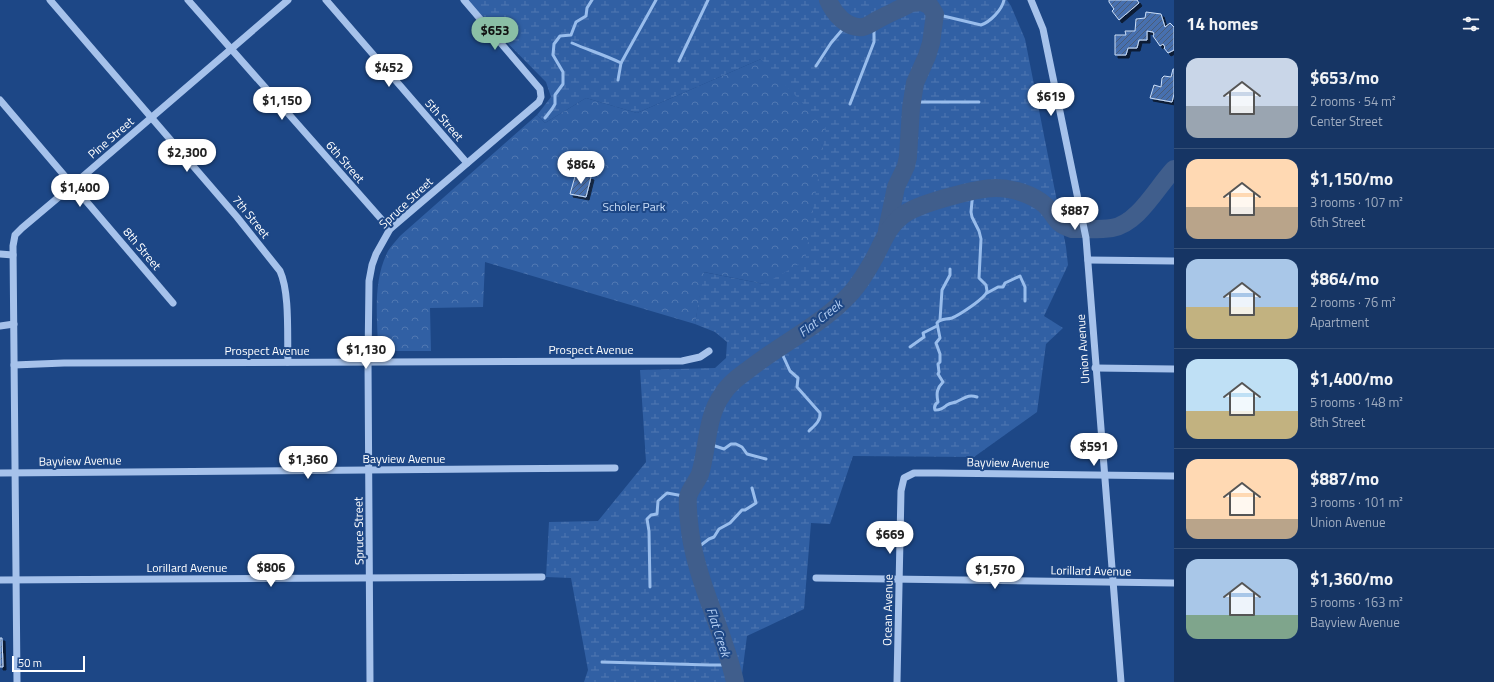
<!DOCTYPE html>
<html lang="en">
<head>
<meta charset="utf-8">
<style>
  :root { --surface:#163564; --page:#23406d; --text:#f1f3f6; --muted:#9eabbf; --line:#355078; --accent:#8abfa5 }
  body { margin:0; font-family:"Titillium Web",sans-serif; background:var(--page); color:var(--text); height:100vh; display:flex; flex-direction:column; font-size:15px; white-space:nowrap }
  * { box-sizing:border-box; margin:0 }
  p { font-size:13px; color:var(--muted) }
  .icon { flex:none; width:22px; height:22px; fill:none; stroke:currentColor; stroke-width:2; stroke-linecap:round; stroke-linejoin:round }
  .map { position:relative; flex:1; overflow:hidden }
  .drawer { display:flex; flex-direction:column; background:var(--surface); width:320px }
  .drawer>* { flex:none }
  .scale { position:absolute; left:12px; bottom:10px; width:73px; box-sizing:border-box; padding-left:4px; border:2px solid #fff; border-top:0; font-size:11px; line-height:14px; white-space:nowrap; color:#fff; -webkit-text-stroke:3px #1d4786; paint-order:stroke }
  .price { position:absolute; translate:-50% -34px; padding:0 9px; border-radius:14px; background:#fff; color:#222; font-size:13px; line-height:26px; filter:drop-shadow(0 1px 2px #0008) }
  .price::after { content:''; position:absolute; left:50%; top:24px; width:12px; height:9px; margin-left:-6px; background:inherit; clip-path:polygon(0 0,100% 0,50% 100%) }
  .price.on { background:var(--accent); color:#111 }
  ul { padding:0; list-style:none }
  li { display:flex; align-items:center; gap:12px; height:100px; padding:0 12px }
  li+li { border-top:1px solid var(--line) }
  li span { display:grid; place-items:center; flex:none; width:112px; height:80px; border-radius:12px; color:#555 }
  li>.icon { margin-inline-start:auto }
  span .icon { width:48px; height:48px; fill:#fffc; stroke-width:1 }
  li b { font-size:17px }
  h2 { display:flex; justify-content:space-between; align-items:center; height:48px; padding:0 12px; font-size:17px }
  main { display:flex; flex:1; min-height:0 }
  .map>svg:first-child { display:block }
</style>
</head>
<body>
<main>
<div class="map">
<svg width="1174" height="682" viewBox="0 0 1174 682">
  <defs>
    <pattern id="wetland-marsh" width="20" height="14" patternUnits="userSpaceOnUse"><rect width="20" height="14" fill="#3160a4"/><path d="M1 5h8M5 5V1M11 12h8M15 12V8" fill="none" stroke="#5078b2"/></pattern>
    <pattern id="park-crowns" width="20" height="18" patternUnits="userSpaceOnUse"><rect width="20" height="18" fill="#3160a4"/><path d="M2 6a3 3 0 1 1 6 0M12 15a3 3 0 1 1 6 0" fill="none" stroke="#5078b2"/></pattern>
    <pattern id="building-hatch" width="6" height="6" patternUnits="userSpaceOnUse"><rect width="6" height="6" fill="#4670af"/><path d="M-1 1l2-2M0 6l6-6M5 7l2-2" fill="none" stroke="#495c79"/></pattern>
    <filter id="shadow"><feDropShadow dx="3" dy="3" stdDeviation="0" flood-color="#0009"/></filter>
  </defs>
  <rect width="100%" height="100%" fill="#1d4786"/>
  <path fill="url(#wetland-marsh)" d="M465,0H1007L1011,6L1025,39L1066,247L1068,265L1044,316L1063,328L1046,344L1037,412L974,457L853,456L830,524L811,523L804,609L747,636L741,682H584L588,670L571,578L546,577L549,522L598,521L646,462L640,370L715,368L726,358L727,342L715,332L695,324L703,272L764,284L761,59L637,113L586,98L545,123L537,115L551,97L546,82Z"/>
  <path fill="url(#park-crowns)" d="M761,59L826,128L805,261L764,284L704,272L695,324L485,262L483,307L430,308L431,351H386L378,347C377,315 373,280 388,251C391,246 396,241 400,236L537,115L545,123L586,98L637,113Z"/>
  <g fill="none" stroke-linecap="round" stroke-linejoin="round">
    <g stroke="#99bdec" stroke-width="3">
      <path d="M915,0V3"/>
      <path d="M935,14L981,25C990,22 1002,10 1004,0"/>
      <path d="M572,43C588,50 605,55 621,63"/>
      <path d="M679,61L708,0"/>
      <path d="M816,66L831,43L848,23"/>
      <path d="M618,80L621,63L656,0"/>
      <path d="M911,102H979"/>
      <path d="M850,104L874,42V31L871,24"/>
      <path d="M545,118L552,109L555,104V95L563,84V72L553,55L554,44L560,36L571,35L576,22L586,16L587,8L592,0"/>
      <path d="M973,191L971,212L972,217L979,231L981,239L979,278L986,285L987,291C986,298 959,315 952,318C946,320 941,318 937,323L940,338L936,343L940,354V362L938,364L939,372L938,374L943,382C937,388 936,393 938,402C935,404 934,407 935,410C941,410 943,408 947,405C950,403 953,403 956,402C965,398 968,394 977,397"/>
      <path d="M987,293L998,287H1003L1005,283L1020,276L1025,287V301"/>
      <path d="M940,320L942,290L950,275V269"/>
      <path d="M779,347L790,371L798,378L797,387L820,413C821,421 814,426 809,431"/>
      <path d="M910,347L924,337L923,333L937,326"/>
      <path d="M706,443L724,449L731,444H736L742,447L747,454L766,459"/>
      <path d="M693,551L709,539L714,537L719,529L730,523L742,510H745L756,503L752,488"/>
      <path d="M650,587L649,531L647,519L651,515L657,514L658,501L667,493L689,497"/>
      <path d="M602,662L710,665H731"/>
    </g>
    <g stroke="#405e8c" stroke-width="18">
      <path d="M828,0C834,14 847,29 863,27C868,26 873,22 877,20C888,14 900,9 911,3L922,2L930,6L935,14L931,43L927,56L915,83L911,108L908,157L906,166L896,187L887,230"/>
      <path d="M735,682C724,631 697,583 690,531C689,520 687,508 688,497C690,488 697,482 700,474C708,448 706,417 722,395C729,383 741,375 752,367C784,342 823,324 851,293C861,282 869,268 876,255C884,239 890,223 906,213C922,203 976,188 996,188C1012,188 1032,194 1045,205C1056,215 1054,224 1072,229C1085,229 1099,230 1112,228C1138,224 1157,187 1174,169"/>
    </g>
  </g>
  <g fill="url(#building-hatch)" stroke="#cbdef8" filter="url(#shadow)">
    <path d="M1109,0H1137L1139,3L1119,20L1112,11L1114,9L1109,2Z"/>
    <path d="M1146,12L1161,14L1165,27L1170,23L1174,27V50L1168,53L1164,48L1165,47L1163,44L1160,46L1153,36L1154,34L1153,32L1147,31V40H1139L1137,48H1128L1126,55H1115V35H1126L1125,31H1135L1136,19L1145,18Z"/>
    <path d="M1173,69H1174V94L1172,102L1150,98L1154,85L1161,87L1162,78L1164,76L1171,77Z"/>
    <path d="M576,173L591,177L586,197L570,194Z"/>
    <path d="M0,638H2L3,667H0Z"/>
  </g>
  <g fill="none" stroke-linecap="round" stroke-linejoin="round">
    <g stroke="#a6c2eb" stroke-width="7">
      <path d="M50,0L237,217L280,271C290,293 287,336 288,362"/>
      <path d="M188,0L390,229"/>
      <path d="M326,0L467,163"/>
      <path d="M1031,0L1043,29L1086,238L1121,682"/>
      <path d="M0,100L173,303"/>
      <path d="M0,254L13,255"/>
      <path d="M1088,260L1174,261"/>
      <path d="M0,326L14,324"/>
      <path d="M14,365L64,363L682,361L700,357L709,351"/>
      <path d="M1095,368L1174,369"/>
      <path d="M0,473L615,468"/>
      <path d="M816,578L1174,583"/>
      <path d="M0,580L542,577"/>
      <path d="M17,682L13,246L15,235L22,228L73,185L288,0"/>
      <path d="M370,682L368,361L369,281L372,265L376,254L390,229L539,102L541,97L540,89L464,0"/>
      <path d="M897,682L901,491L904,478L914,473H937L1174,476"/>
    </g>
  </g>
  <g text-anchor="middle" stroke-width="4" stroke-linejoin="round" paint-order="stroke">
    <g font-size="12" fill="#fff" stroke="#1d4786">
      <text transform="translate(444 120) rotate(49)" y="4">5th Street</text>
      <text transform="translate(111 138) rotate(-41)" y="4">Pine Street</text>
      <text transform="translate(345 162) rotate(49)" y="4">6th Street</text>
      <text transform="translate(406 203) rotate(-43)" y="4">Spruce Street</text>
      <text transform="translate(251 217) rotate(51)" y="4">7th Street</text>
      <text transform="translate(142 249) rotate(50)" y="4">8th Street</text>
      <text transform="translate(1083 349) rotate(-94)" y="4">Union Avenue</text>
      <text x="591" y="354">Prospect Avenue</text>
      <text x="267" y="355">Prospect Avenue</text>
      <text x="404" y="463">Bayview Avenue</text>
      <text transform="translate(80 461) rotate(-1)" y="4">Bayview Avenue</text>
      <text transform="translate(1008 463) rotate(1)" y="4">Bayview Avenue</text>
      <text transform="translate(359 531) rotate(-91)" y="4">Spruce Street</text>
      <text x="187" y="572">Lorillard Avenue</text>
      <text transform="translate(1091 571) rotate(1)" y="4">Lorillard Avenue</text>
      <text transform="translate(888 610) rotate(-89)" y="4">Ocean Avenue</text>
    </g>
    <g font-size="12" fill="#cbdef8" stroke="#1d4786">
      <text x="634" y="211">Scholer Park</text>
    </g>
    <g font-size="13" font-style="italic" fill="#b2cdf2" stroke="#1d4786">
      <text transform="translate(820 318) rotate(-38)" y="5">Flat Creek</text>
      <text transform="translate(719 632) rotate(72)" y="5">Flat Creek</text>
    </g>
  </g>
</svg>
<div class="scale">50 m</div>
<b class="price on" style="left:495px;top:51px">$653</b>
<b class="price" style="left:389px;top:88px">$452</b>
<b class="price" style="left:1051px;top:117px">$619</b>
<b class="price" style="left:282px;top:121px">$1,150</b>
<b class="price" style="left:187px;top:173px">$2,300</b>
<b class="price" style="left:581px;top:185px">$864</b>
<b class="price" style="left:80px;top:208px">$1,400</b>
<b class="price" style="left:1075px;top:231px">$887</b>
<b class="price" style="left:366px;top:370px">$1,130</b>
<b class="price" style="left:1094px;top:467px">$591</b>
<b class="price" style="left:308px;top:480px">$1,360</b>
<b class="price" style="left:890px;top:555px">$669</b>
<b class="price" style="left:271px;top:588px">$806</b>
<b class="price" style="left:995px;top:590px">$1,570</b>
</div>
<section class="drawer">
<h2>14 homes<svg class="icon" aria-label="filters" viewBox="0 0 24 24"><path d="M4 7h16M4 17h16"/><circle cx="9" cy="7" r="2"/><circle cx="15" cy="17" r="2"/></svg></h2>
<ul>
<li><span style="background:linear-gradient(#c9d6e8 60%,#9aa5b1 0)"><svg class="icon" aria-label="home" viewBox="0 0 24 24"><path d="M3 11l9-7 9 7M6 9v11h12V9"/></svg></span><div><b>$653/mo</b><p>2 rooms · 54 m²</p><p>Center Street</p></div></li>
<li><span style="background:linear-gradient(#ffd9b3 60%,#b9a48a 0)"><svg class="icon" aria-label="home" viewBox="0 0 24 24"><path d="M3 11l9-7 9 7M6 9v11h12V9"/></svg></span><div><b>$1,150/mo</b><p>3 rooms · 107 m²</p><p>6th Street</p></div></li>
<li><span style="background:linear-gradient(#a9c7e8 60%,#c2b280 0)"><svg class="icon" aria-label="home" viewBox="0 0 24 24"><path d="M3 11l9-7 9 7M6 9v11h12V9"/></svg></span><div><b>$864/mo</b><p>2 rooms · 76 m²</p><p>Apartment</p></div></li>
<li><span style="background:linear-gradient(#bfe0f5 65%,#c2b280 0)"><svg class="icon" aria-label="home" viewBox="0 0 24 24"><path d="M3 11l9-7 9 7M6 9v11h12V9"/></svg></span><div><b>$1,400/mo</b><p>5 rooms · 148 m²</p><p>8th Street</p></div></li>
<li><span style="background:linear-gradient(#ffd9b3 75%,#b9a48a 0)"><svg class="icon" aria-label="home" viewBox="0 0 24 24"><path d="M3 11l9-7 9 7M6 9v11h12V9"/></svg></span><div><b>$887/mo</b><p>3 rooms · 101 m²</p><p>Union Avenue</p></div></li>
<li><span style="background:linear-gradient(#a9c7e8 70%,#7fa58c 0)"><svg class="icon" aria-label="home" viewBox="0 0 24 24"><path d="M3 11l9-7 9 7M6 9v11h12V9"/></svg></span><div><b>$1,360/mo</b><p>5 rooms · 163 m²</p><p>Bayview Avenue</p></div></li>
</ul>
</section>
</main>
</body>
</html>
